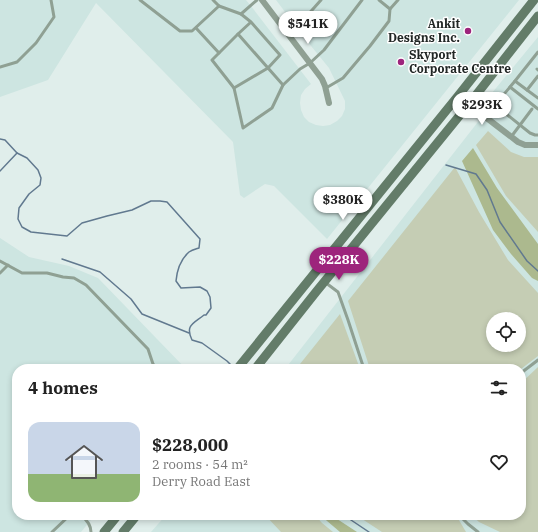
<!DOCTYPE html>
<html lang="en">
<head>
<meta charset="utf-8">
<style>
  :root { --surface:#fff; --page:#f2f2f2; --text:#222; --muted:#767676; --line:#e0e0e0; --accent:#9d247c }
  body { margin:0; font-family:"IBM Plex Serif",serif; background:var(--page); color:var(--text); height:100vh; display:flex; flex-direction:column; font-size:15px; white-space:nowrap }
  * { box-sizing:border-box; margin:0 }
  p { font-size:13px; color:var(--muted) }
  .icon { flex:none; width:22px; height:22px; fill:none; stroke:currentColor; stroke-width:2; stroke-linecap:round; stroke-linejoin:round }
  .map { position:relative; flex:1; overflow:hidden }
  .side { position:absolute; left:12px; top:364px; width:514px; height:156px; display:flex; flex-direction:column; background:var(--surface); border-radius:16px; box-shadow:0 2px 6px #0003 }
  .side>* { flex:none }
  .buttons { position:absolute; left:486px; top:312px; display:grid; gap:8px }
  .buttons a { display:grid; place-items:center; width:40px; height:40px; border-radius:50%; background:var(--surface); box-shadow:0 2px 6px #0003; font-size:20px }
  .price { position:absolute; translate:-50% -34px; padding:0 9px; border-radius:14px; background:#fff; color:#222; font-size:13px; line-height:26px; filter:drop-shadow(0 1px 2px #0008) }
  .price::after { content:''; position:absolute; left:50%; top:24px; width:12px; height:9px; margin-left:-6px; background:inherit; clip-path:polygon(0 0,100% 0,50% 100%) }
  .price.on { background:var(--accent); color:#fff }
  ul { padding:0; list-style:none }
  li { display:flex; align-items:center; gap:12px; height:100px; padding:0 16px }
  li+li { border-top:1px solid var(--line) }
  li span { display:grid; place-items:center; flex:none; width:112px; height:80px; border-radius:12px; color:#555 }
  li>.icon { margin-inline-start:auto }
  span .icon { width:48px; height:48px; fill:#fffc; stroke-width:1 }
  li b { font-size:17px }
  h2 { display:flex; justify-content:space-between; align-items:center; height:48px; padding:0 16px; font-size:17px }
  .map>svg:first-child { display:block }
</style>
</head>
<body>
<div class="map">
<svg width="538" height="532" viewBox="0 0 538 532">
  <rect width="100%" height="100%" fill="#e0eeeb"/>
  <g fill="#cde5e1" fill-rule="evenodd">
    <path d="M0,0H246L251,6L311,84L305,89L301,95L300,103L301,110L304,117L309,122L316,125L323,126L330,125L337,121L342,116L345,109V101L329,68L307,41L276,0H519L327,239L274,186L265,184L244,198L240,195L233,142L96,3L48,80L0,97Z"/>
    <path d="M538,37V532H151L166,515H521V369H285L488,109L487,106V99ZM493,319H519V345H493Z"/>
    <path d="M0,238L29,257L69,266L98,278L186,369H17V515H95L81,532H0Z"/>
  </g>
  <g fill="#c5cdb4" fill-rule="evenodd">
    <path d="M488,131L511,152L524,157H538V232L506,196L476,145Z"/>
    <path d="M455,167L479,212L508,260L538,293V356L521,369H370L348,301ZM493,319H519V345H493Z"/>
    <path d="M340,314L360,369H296Z"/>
    <path d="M538,367V532H500L479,522L471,515H521V383Z"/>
    <path d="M265,515H315L322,523L333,532H281Z"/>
    <path d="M356,515H456L466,532H382Z"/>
  </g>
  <g fill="#acb98e">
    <path d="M473,148L497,188L538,244V281L532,278L511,254L493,230L462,161Z"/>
    <path d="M320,515H331L357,532H340Z"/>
  </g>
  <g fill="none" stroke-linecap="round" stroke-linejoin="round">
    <g stroke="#61798f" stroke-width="1.5">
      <path d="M0,139L5,140L17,153L27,158L38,170L41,178L40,185L29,194L19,208L18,219L22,227L31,232L67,236L82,223L107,216L132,210L151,201H160L167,202L200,239L199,248C196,249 192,250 189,252C181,259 177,270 176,281L181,288L200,287L207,291L210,297L211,308L206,315H204C193,324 185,325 192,340L202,343L227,361L234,368"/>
      <path d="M446,165L476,174L487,190L500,222L527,261L538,271"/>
      <path d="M0,171L17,153"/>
      <path d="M62,259L100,272L131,299L142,314L189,333"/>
      <path d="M346,515L351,520L369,532"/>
    </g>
    <g stroke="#8fa093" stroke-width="3">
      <path d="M140,0L180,31H192L219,6L213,0"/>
      <path d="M219,6L241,14L251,22L280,55L268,68L238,34L251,22"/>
      <path d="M390,9L398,0"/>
      <path d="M241,14L257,0"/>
      <path d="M196,28L219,53"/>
      <path d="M238,34L212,60L234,88L243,128L272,108L283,85"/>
      <path d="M289,36L321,0"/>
      <path d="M0,67L17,62L36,43L54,17L51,0"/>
      <path d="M537,69L538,70"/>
      <path d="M538,76L527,90L538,98"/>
      <path d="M515,81L495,105L530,133L535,135H538"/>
      <path d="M510,87L538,109"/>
      <path d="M234,88L268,68L283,85L300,69L310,63L324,50L362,0"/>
      <path d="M326,88L343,78L370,46L389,21L390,9L379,0"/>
      <path d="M527,90L515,81L538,52"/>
      <path d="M511,137L532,109"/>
      <path d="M0,261L22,273H47L63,277L74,278L86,285L148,349L153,364L157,369"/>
      <path d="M0,273L8,265"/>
      <path d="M326,283L338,292L348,320L364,369"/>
      <path d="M521,373L538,360"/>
      <path d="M81,515C87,520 91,525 91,532"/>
      <path d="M459,515L468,524L478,532"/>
      <path d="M52,532L70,515"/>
    </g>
    <g stroke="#8fa093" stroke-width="6">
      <path d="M262,0L322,79L325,86L329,103"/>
      <path d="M458,96L518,142L525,145H538"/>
    </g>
    <g stroke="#637c69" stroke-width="9">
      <path d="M237,369L458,96L534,0"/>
      <path d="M255,369L316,292L469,104L538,16"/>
      <path d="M104,532L118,515"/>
      <path d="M123,532L137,515"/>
    </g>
  </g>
  <g fill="#9d247c" stroke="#fff" stroke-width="1.5">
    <circle cx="468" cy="31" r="4"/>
    <circle cx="401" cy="62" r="4"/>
  </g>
  <g text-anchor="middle" stroke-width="3" stroke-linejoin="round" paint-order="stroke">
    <g font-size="12" font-weight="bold" fill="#212625" stroke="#fff" text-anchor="end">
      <text x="460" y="28">Ankit<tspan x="460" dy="14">Designs Inc.</tspan></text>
      <text x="409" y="59" text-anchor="start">Skyport<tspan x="409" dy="14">Corporate Centre</tspan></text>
    </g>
  </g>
</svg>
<div class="buttons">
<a><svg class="icon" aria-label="locate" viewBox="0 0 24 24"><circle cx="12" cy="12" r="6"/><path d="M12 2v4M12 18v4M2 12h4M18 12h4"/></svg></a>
</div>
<b class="price" style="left:308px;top:45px">$541K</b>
<b class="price" style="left:482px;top:126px">$293K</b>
<b class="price" style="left:343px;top:221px">$380K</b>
<b class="price on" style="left:339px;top:281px">$228K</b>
<section class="side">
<h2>4 homes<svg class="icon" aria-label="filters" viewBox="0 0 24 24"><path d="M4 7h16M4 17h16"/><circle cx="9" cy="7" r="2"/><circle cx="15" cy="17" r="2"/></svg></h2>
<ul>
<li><span style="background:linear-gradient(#c9d6e8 65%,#8fb573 0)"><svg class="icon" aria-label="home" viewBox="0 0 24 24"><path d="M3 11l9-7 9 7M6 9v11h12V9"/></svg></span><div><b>$228,000</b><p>2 rooms · 54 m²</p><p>Derry Road East</p></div><svg class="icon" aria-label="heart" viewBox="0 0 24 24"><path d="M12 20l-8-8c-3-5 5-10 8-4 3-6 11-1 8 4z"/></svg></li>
</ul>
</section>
</div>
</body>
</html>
